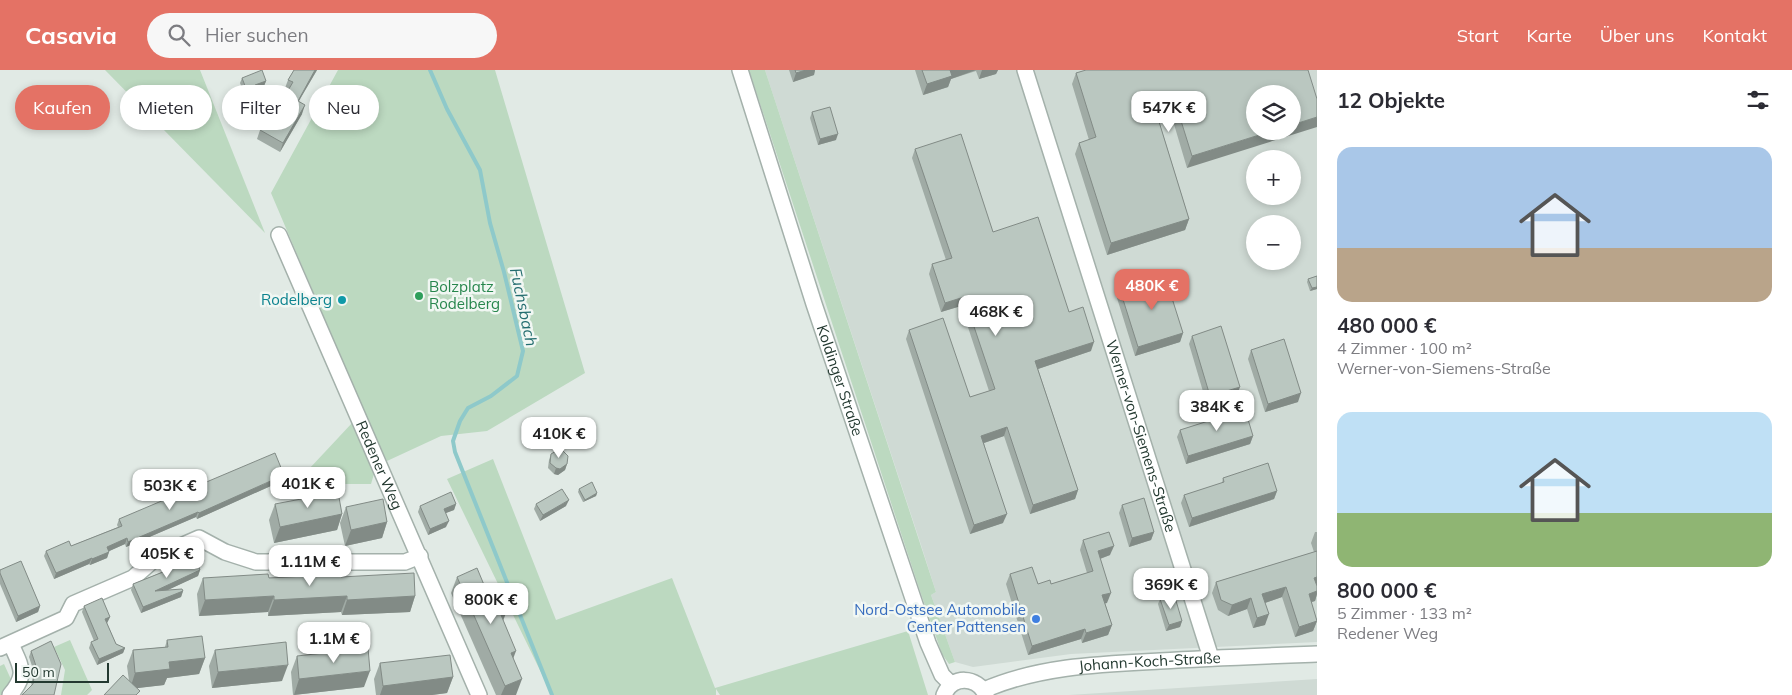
<!DOCTYPE html>
<html lang="de">
<head>
<meta charset="utf-8">
<style>
  :root { --surface:#fff; --page:#f7f7f7; --text:#2b2b33; --muted:#7c7c81; --accent:#e47265 }
  body { margin:0; font-family:Mulish,sans-serif; background:var(--page); color:var(--text); height:100vh; display:flex; flex-direction:column; font-size:19px; white-space:nowrap }
  * { box-sizing:border-box; margin:0 }
  p { font-size:16px; color:var(--muted) }
  .icon { flex:none; width:28px; height:28px; fill:none; stroke:currentColor; stroke-width:2; stroke-linecap:round; stroke-linejoin:round }
  .map { position:relative; flex:1; overflow:hidden }
  .sheet { display:flex; flex-direction:column; background:var(--surface); width:475px }
  .sheet>* { flex:none }
  .banner { position:absolute; left:15px; top:15px; width:475px; height:45px; display:flex; gap:10px }
  .buttons { position:absolute; left:1246px; top:15px; display:grid; gap:10px }
  .buttons a { display:grid; place-items:center; width:55px; height:55px; border-radius:50%; background:var(--surface); box-shadow:0 2px 8px #0003; font-size:25px }
  .scale { position:absolute; left:15px; bottom:12px; width:94px; box-sizing:border-box; padding-left:5px; border:2px solid #233930; border-top:0; font-size:14px; line-height:18px; white-space:nowrap; color:#233930; -webkit-text-stroke:4px #f1f7f3; paint-order:stroke }
  .price { position:absolute; translate:-50% -42px; padding:0 11px; border-radius:10px; background:#fff; color:#222; font-size:16px; line-height:32px; filter:drop-shadow(0 1px 2px #0008) }
  .price::after { content:''; position:absolute; left:50%; top:30px; width:15px; height:11px; margin-left:-8px; background:inherit; clip-path:polygon(0 0,100% 0,50% 100%) }
  .price.current { background:var(--accent); color:#fff }
  ul { padding:0; list-style:none }
  li { display:grid; align-content:center; gap:10px; height:265px; padding:0 20px }
  li span { display:grid; place-items:center; height:155px; border-radius:15px; color:#555 }
  li>.icon { margin-inline-start:auto }
  span .icon { width:90px; height:90px; fill:#fffc; stroke-width:1 }
  li b { font-size:21px }
  h2 { display:flex; justify-content:space-between; align-items:center; height:60px; padding:0 20px; font-size:21px }
  .chip { padding:0 18px; border-radius:22px; background:var(--surface); box-shadow:0 2px 8px #0003; font-size:18px; line-height:45px }
  .chip.current { background:var(--accent); color:#fff }
  header { display:flex; align-items:center; gap:30px; box-sizing:border-box; height:70px; padding:0 25px; background:var(--accent); color:#fff }
  header strong { font-size:24px }
  nav { display:flex; gap:28px; margin-inline-start:auto; font-size:18px }
  .search { width:350px; height:45px; background:var(--page); display:flex; align-items:center; gap:12px; box-sizing:border-box; padding:0 18px; border-radius:28px; color:var(--muted); font-size:19px }
  main { display:flex; flex:1; min-height:0 }
  .map>svg:first-child { display:block }
</style>
</head>
<body>
<header>
<strong>Casavia</strong>
<div class="search"><svg class="icon" aria-label="search" viewBox="0 0 24 24"><circle cx="10" cy="10" r="6"/><path d="M15 15l6 6"/></svg>Hier suchen</div>
<nav><a>Start</a><a>Karte</a><a>Über uns</a><a>Kontakt</a></nav>
</header>
<main>
<div class="map">
<svg width="1317" height="625" viewBox="0 0 1317 625">
  <rect width="100%" height="100%" fill="#e1eae5"/>
  <g fill="#cfdad4" fill-rule="evenodd">
    <path d="M765,0H1317V572L1071,584L973,597L955,592L931,525L936,522L922,478ZM1255,24H1292V61H1255ZM1255,89H1292V126H1255ZM1255,154H1292V191H1255Z"/>
    <path d="M1317,609V625H1069Z"/>
  </g>
  <g fill="#bcd9c0">
    <path d="M105,0H200L265,163Z"/>
    <path d="M338,0H495L585,303L487,361L441,366L387,391L361,340L348,304L271,123Z"/>
    <path d="M749,0H765L936,522L931,525L955,592L949,594L942,584L920,521Z"/>
    <path d="M353,352L374,404L371,414H295Z"/>
    <path d="M493,389L556,550L672,508L715,618L908,561L928,625H720L716,619V625H552L447,409Z"/>
    <path d="M70,570L92,620L87,625H61L65,600L54,577Z"/>
    <path d="M4,594L14,616L6,625H0V596Z"/>
  </g>
  <g fill="none" stroke-linecap="round" stroke-linejoin="round">
    <path stroke="#8ec9ca" stroke-width="4" d="M430,0L447,39L480,100L490,153L504,202L523,281L517,306L491,326L468,338L460,351L453,371L455,382L552,625"/>
    <g stroke="#a4b1ab" stroke-width="18">
      <g id="minor">
        <path id="s1" d="M740,0L814,234L928,573L942,605L951,614"/>
        <path id="s2" d="M1025,0L1211,588"/>
        <path id="s3" d="M279,165L479,625"/>
        <path d="M0,578L66,548L73,534L133,508L158,486L199,468L225,482L256,492H405L420,486"/>
        <path id="s4" d="M984,620C1039,596 1101,594 1160,591C1212,588 1265,586 1317,584"/>
        <path d="M10,625C28,604 21,597 11,574"/>
        <path d="M944,625C952,605 977,606 986,625"/>
      </g>
    </g>
    <use href="#minor" stroke="#fff" stroke-width="15"/>
  </g>
  <g fill="#a0aba5">
    <path d="M294,0H317L299,31L302,44L280,82L257,69L260,60L273,46L288,20L285,18L288,10Z"/>
    <path d="M789,0H815L814,5L793,12Z"/>
    <path d="M915,0H998L996,4L979,9L976,1L951,9L948,17L923,25Z"/>
    <path d="M1308,0L1187,98L1168,34L1155,38L1189,149L1185,160L1107,185L1075,84L1079,73L1089,70L1072,14L1076,3Z"/>
    <path d="M242,8L266,11L264,16L257,19L258,22L256,28L247,32L240,13Z"/>
    <path d="M812,42L836,70L818,75L810,48Z"/>
    <path d="M915,79L1069,242L1091,281L1038,299L1078,420L1075,429L1030,444L1004,366L984,373L1003,453L970,464L906,269L909,260L970,327L989,321L961,236L941,242L929,204L932,194L946,190L912,88Z"/>
    <path d="M1317,206V219L1310,221L1307,212L1308,209Z"/>
    <path d="M1120,220L1174,224L1172,230L1183,263L1180,272L1135,286L1117,228Z"/>
    <path d="M1192,266L1237,325L1207,335L1189,274Z"/>
    <path d="M1251,280L1298,332L1265,342L1248,289Z"/>
    <path d="M1223,343L1253,366L1250,374L1186,394L1177,367L1180,360L1222,347Z"/>
    <path d="M551,384L567,394L565,400L558,405L554,404L548,398L549,390Z"/>
    <path d="M1223,408L1277,421L1274,429L1189,457L1181,433L1184,425L1222,413Z"/>
    <path d="M282,411L197,449L196,447L126,477L125,474L109,481V482L107,488L90,495L89,494L54,509L44,486L46,481L71,476L118,457L117,455L119,449Z"/>
    <path d="M579,419L597,423L596,426L583,432L578,422Z"/>
    <path d="M275,434L342,444L337,460L274,473L269,450Z"/>
    <path d="M456,434L454,440L445,443L446,457L428,465L418,442L420,436Z"/>
    <path d="M536,434L566,436L540,451L534,439Z"/>
    <path d="M1122,435L1154,462L1151,470L1129,477L1119,443Z"/>
    <path d="M346,437L387,452L382,468L345,476L340,453Z"/>
    <path d="M1315,462H1317V524L1315,531L1311,532L1317,551L1313,561L1295,567L1282,527L1265,533V555L1253,558L1247,539L1228,546L1218,540L1212,523L1216,512L1314,482L1311,473Z"/>
    <path d="M1083,470L1110,485L1100,489L1107,533H1105L1112,555L1108,565L1082,573L1081,569L1028,585L1006,514L1010,504L1038,514H1051L1087,503L1080,480Z"/>
    <path d="M169,488L200,500L198,506L167,520L183,521L181,527L141,543L131,520L133,514L169,499L166,494Z"/>
    <path d="M0,500L40,536L38,542L16,552L0,514Z"/>
    <path d="M341,507L415,526L410,542L342,545L341,542L268,546V542L199,546L197,524L203,508Z"/>
    <path d="M457,507L492,534L503,551L513,588L516,625H496L451,523Z"/>
    <path d="M1160,529L1182,551L1180,557L1166,561L1158,534Z"/>
    <path d="M84,536L110,547L107,553L116,574L125,578L123,583L97,595L89,578L91,572L94,571L82,542Z"/>
    <path d="M167,570L205,588L199,604L167,608L164,615L136,618L129,611L127,596L133,580L165,577Z"/>
    <path d="M215,580L282,611L212,618L209,596Z"/>
    <path d="M31,581L61,594L31,615L34,602L29,587Z"/>
    <path d="M297,586L364,617L293,625L291,602Z"/>
    <path d="M380,593L453,607L447,623L432,625H376L374,609Z"/>
  </g>
  <g fill="#828b86">
    <path d="M315,0H317L294,39L298,31Z"/>
    <path d="M806,0H815L814,5L793,12L796,3Z"/>
    <path d="M950,0H976L951,9L948,17L923,25L927,14Z"/>
    <path d="M982,0H998L996,4L979,9Z"/>
    <path d="M266,11L264,16L253,21L255,15Z"/>
    <path d="M258,22L256,28L247,32L249,26Z"/>
    <path d="M1172,22L1168,34L1148,40L1152,29Z"/>
    <path d="M305,35L302,44L280,82L283,73Z"/>
    <path d="M1317,47V57L1187,98L1192,86L1272,61H1292V55Z"/>
    <path d="M838,64L836,70L818,75L820,69Z"/>
    <path d="M1189,149L1185,160L1107,185L1111,173Z"/>
    <path d="M1317,217V219L1310,221L1312,218Z"/>
    <path d="M964,227L961,236L941,242L945,233Z"/>
    <path d="M1183,263L1180,272L1135,286L1138,277Z"/>
    <path d="M1094,272L1091,281L1032,301L1035,291Z"/>
    <path d="M1240,317L1237,325L1207,335L1210,326Z"/>
    <path d="M1301,323L1298,332L1265,342L1268,334Z"/>
    <path d="M1007,357L1004,366L978,375L981,366Z"/>
    <path d="M1253,366L1250,374L1186,394L1188,386Z"/>
    <path d="M567,394L565,400L558,405L554,404L556,398Z"/>
    <path d="M284,405L282,411L197,449L199,443Z"/>
    <path d="M1078,420L1075,429L1030,444L1033,435Z"/>
    <path d="M1277,421L1274,429L1189,457L1192,448Z"/>
    <path d="M597,423L596,426L583,432L585,430Z"/>
    <path d="M569,430L566,436L540,451L543,445Z"/>
    <path d="M456,434L454,440L441,445L444,439Z"/>
    <path d="M198,442L196,447L126,477L128,472Z"/>
    <path d="M342,444L337,460L274,473L280,457Z"/>
    <path d="M1007,444L1003,453L970,464L974,455Z"/>
    <path d="M449,451L446,457L428,465L430,459Z"/>
    <path d="M387,452L382,468L345,476L351,460Z"/>
    <path d="M1154,462L1151,470L1129,477L1132,468Z"/>
    <path d="M127,468L125,474L105,483L107,477Z"/>
    <path d="M1114,476L1110,485L1094,491L1098,481Z"/>
    <path d="M109,482L107,488L90,495L92,489Z"/>
    <path d="M92,488L89,494L54,509L56,503Z"/>
    <path d="M200,500L198,506L153,527L155,521Z"/>
    <path d="M1317,507V516L1314,508Z"/>
    <path d="M1286,517L1282,527L1259,535L1262,524Z"/>
    <path d="M183,521L181,527L141,543L143,537Z"/>
    <path d="M1317,521V524L1315,531L1305,534L1309,524Z"/>
    <path d="M1111,523L1107,533L1099,535L1102,525Z"/>
    <path d="M274,526L268,542L199,546L205,530Z"/>
    <path d="M347,526L341,542L268,546L274,530Z"/>
    <path d="M415,526L410,542L342,545L347,530Z"/>
    <path d="M1251,528L1247,539L1228,546L1232,535Z"/>
    <path d="M40,536L38,542L16,552L18,546Z"/>
    <path d="M506,543L500,559L501,545Z"/>
    <path d="M1269,544L1265,555L1253,558L1257,548Z"/>
    <path d="M110,547L107,553L103,555L105,549Z"/>
    <path d="M1182,551L1180,557L1166,561L1169,555Z"/>
    <path d="M1317,551L1313,561L1295,567L1299,557Z"/>
    <path d="M1112,555L1108,565L1082,573L1086,563Z"/>
    <path d="M1085,559L1081,569L1028,585L1032,576Z"/>
    <path d="M125,578L123,583L97,595L99,589Z"/>
    <path d="M516,581L510,597L511,583Z"/>
    <path d="M205,588L199,604L167,608L164,615L130,619L135,603L169,592Z"/>
    <path d="M288,595L282,611L212,618L218,602Z"/>
    <path d="M370,601L364,617L294,625L299,609Z"/>
    <path d="M453,607L447,623L432,625H380L383,616Z"/>
    <path d="M522,609L516,625H501L505,616Z"/>
  </g>
  <g fill="#bac7c0" stroke="#828b86">
    <path d="M262,0L266,11L255,15L258,22L249,26L242,8Z"/>
    <path d="M294,0H315L298,31L305,35L283,73L260,60L269,44L273,46L293,12L288,10Z"/>
    <path d="M795,0H806L796,3Z"/>
    <path d="M922,0H950L952,6L927,14Z"/>
    <path d="M1086,0H1308L1317,29V47L1292,55V24H1255V61H1272L1192,86L1172,22L1152,29L1189,149L1111,173L1079,73L1096,67L1076,3Z"/>
    <path d="M830,37L838,64L820,69L812,42Z"/>
    <path d="M961,64L993,162L1038,147L1069,242L1083,237L1094,272L1035,291L1078,420L1033,435L1007,357L981,366L1007,444L974,455L909,260L943,248L970,327L995,319L964,227L945,233L932,194L952,188L915,79Z"/>
    <path d="M1168,204L1174,224L1171,225L1183,263L1138,277L1120,220Z"/>
    <path d="M1317,206V217L1312,218L1308,209Z"/>
    <path d="M1221,256L1240,317L1210,326L1192,266Z"/>
    <path d="M1284,269L1301,323L1268,334L1251,280Z"/>
    <path d="M1244,336L1253,366L1188,386L1180,360L1224,346L1223,343Z"/>
    <path d="M558,380H562L568,386L567,394L560,399L556,398L550,393L551,384Z"/>
    <path d="M275,383L284,405L199,443L198,442L128,472L127,468L107,477L109,482L92,489V488L56,503L46,481L69,471L71,476L122,456L119,449Z"/>
    <path d="M1268,393L1277,421L1192,448L1184,425L1224,412L1223,408Z"/>
    <path d="M592,412L597,423L585,430L579,419Z"/>
    <path d="M562,419L569,430L543,445L536,434Z"/>
    <path d="M338,422L342,444L280,457L275,434Z"/>
    <path d="M451,422L456,434L444,439L449,451L430,459L420,436Z"/>
    <path d="M1144,428L1154,462L1132,468L1122,435Z"/>
    <path d="M383,429L387,452L351,460L346,437Z"/>
    <path d="M1109,462L1114,476L1098,481L1111,523L1102,525L1112,555L1086,563L1085,559L1032,576L1010,504L1032,497L1038,514L1050,510L1051,514L1093,501L1083,470Z"/>
    <path d="M190,478L200,500L155,521L182,519L183,521L143,537L133,514L173,498L169,488Z"/>
    <path d="M1317,481V507L1314,508L1317,516V521L1309,524L1317,551L1299,557L1286,517L1262,524L1269,544L1257,548L1251,528L1232,535L1221,530L1216,512Z"/>
    <path d="M21,491L40,536L18,546L0,503V500Z"/>
    <path d="M477,498L492,534L500,530L506,543L501,545L516,581L511,583L522,609L505,616L457,507Z"/>
    <path d="M414,503L415,526L347,530V526L274,530V526L205,530L203,508L268,504L269,508L341,504V507Z"/>
    <path d="M1174,524L1182,551L1169,555L1160,529Z"/>
    <path d="M102,528L110,547L105,549L116,574L125,578L99,589L91,572L98,569L84,536Z"/>
    <path d="M202,566L205,588L169,592L170,599L135,603L133,580L168,577L167,570Z"/>
    <path d="M51,571L61,594L54,625H22L33,614L36,596L31,581Z"/>
    <path d="M286,572L288,595L218,602L215,580Z"/>
    <path d="M368,578L370,601L299,609L297,586Z"/>
    <path d="M450,585L453,607L383,616L380,593Z"/>
    <path d="M123,605L140,621L136,625H104Z"/>
  </g>
  <circle fill="#2e9e5b" stroke="#f1f7f3" stroke-width="2" cx="419" cy="226" r="5"/>
  <circle fill="#0f9aa8" stroke="#f1f7f3" stroke-width="2" cx="342" cy="230" r="5"/>
  <circle fill="#3f7fe0" stroke="#f1f7f3" stroke-width="2" cx="1036" cy="549" r="5"/>
  <g text-anchor="middle" stroke-width="5" stroke-linejoin="round" paint-order="stroke">
    <g font-size="15" fill="#27864d" stroke="#f1f7f3" text-anchor="start">
      <text x="429" y="222">Bolzplatz<tspan x="429" dy="17">Rodelberg</tspan></text>
    </g>
    <g font-size="15" fill="#0d838f" stroke="#f1f7f3" text-anchor="end">
      <text x="332" y="235">Rodelberg</text>
    </g>
    <g font-size="15" fill="#233930" stroke="#f1f7f3">
      <text dy="5" stroke="none"><textPath href="#s1" startOffset="326">Koldinger Straße</textPath></text>
      <text dy="5" stroke="none"><textPath href="#s2" startOffset="384">Werner-von-Siemens-Straße</textPath></text>
      <text dy="5" stroke="none"><textPath href="#s3" startOffset="251">Redener Weg</textPath></text>
      <text dy="5" stroke="none"><textPath href="#s4" startOffset="169">Johann-Koch-Straße</textPath></text>
    </g>
    <g font-size="15" fill="#366cbe" stroke="#f1f7f3" text-anchor="end">
      <text x="1026" y="545">Nord-Ostsee Automobile<tspan x="1026" dy="17">Center Pattensen</tspan></text>
    </g>
    <g font-size="16" font-style="italic" fill="#236d6f" stroke="#f1f7f3">
      <text transform="translate(524 237) rotate(78)" y="6">Fuchsbach</text>
    </g>
  </g>
</svg>
<div class="buttons">
<a><svg class="icon" aria-label="layers" viewBox="0 0 24 24"><path d="M12 4l9 5-9 5-9-5zM3 14l9 5 9-5"/></svg></a>
<a>+</a>
<a>−</a>
</div>
<div class="scale">50 m</div>
<b class="price" style="left:1169px;top:63px">547K €</b>
<b class="price current" style="left:1152px;top:241px">480K €</b>
<b class="price" style="left:996px;top:267px">468K €</b>
<b class="price" style="left:1217px;top:362px">384K €</b>
<b class="price" style="left:559px;top:389px">410K €</b>
<b class="price" style="left:308px;top:439px">401K €</b>
<b class="price" style="left:170px;top:441px">503K €</b>
<b class="price" style="left:167px;top:509px">405K €</b>
<b class="price" style="left:310px;top:517px">1.11M €</b>
<b class="price" style="left:1171px;top:540px">369K €</b>
<b class="price" style="left:491px;top:555px">800K €</b>
<b class="price" style="left:334px;top:594px">1.1M €</b>
<div class="banner">
<a class="chip current">Kaufen</a>
<a class="chip">Mieten</a>
<a class="chip">Filter</a>
<a class="chip">Neu</a>
</div>
</div>
<section class="sheet">
<h2>12 Objekte<svg class="icon" aria-label="filters" viewBox="0 0 24 24"><path d="M4 7h16M4 17h16"/><circle cx="9" cy="7" r="2"/><circle cx="15" cy="17" r="2"/></svg></h2>
<ul>
<li><span style="background:linear-gradient(#a9c7e8 65%,#b9a48a 0)"><svg class="icon" aria-label="home" viewBox="0 0 24 24"><path d="M3 11l9-7 9 7M6 9v11h12V9"/></svg></span><div><b>480 000 €</b><p>4 Zimmer · 100 m²</p><p>Werner-von-Siemens-Straße</p></div></li>
<li><span style="background:linear-gradient(#bfe0f5 65%,#8fb573 0)"><svg class="icon" aria-label="home" viewBox="0 0 24 24"><path d="M3 11l9-7 9 7M6 9v11h12V9"/></svg></span><div><b>800 000 €</b><p>5 Zimmer · 133 m²</p><p>Redener Weg</p></div></li>
</ul>
</section>
</main>
</body>
</html>
